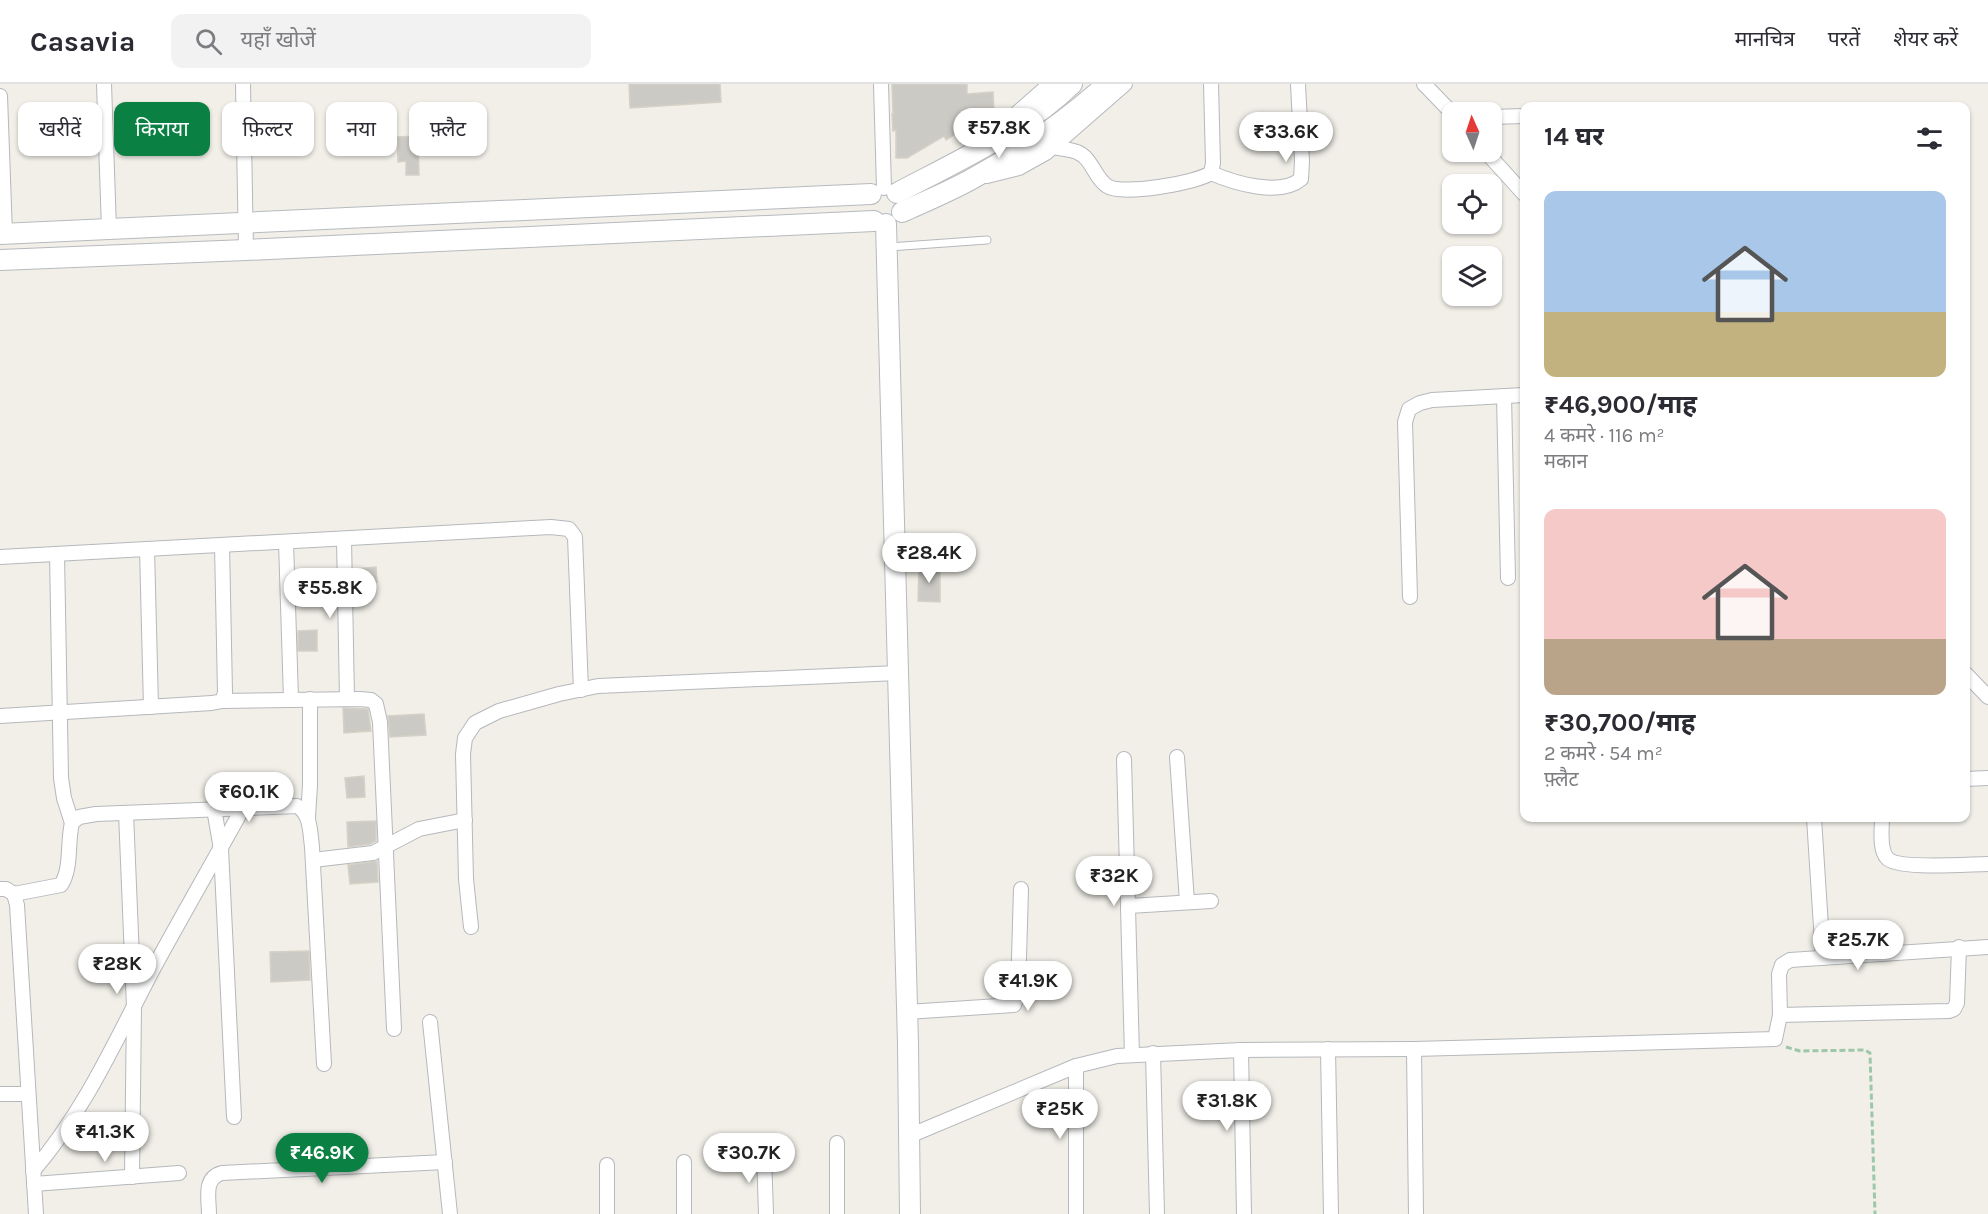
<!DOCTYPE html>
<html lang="hi">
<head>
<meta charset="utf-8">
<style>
  :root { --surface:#fff; --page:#f2f2f3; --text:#2b2b33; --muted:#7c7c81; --line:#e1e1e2; --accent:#0b8043 }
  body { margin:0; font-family:Karla,"Noto Sans Devanagari",sans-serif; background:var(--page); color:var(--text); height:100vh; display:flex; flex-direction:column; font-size:22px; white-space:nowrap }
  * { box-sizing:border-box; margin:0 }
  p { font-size:20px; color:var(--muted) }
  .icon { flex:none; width:33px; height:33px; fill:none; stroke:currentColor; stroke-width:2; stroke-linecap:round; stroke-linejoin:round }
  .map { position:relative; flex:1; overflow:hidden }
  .sheet { position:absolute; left:1520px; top:18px; width:450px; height:720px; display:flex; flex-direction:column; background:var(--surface); border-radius:12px; box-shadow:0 2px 4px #0004 }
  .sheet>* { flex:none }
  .top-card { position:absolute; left:18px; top:18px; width:570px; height:54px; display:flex; gap:12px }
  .needle { width:39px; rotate:357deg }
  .fabs { position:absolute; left:1442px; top:18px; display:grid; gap:12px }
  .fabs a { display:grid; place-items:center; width:60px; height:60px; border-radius:12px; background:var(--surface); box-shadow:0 2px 4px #0004; font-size:30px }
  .price { position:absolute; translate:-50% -51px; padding:0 14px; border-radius:21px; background:#fff; color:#222; font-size:20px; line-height:39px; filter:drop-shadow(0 2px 3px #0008) }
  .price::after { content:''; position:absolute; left:50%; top:36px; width:18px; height:14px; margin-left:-9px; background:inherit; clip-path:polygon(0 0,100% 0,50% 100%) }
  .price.on { background:var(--accent); color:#fff }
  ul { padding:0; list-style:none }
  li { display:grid; align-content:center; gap:12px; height:318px; padding:0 24px }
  li span { display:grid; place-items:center; height:186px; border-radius:12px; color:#555 }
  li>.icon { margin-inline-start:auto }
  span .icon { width:108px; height:108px; fill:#fffc; stroke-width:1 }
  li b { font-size:26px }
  h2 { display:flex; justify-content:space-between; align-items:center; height:72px; padding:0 24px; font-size:26px }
  .tag { padding:0 21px; border-radius:12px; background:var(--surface); box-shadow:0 2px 4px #0004; font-size:21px; line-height:54px }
  .tag.on { background:var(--accent); color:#fff }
  header { display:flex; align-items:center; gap:36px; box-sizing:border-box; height:84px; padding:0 30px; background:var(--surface); border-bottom:2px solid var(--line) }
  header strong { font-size:28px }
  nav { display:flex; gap:33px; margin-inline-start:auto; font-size:21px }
  .search { width:420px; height:54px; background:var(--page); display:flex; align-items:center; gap:15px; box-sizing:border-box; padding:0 21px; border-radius:12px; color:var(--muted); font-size:22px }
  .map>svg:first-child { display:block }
</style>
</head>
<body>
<header>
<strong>Casavia</strong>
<div class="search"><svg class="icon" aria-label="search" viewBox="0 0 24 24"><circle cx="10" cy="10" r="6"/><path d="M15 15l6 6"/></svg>यहाँ खोजें</div>
<nav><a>मानचित्र</a><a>परतें</a><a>शेयर करें</a></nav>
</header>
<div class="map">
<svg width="1988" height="1130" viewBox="0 0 1988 1130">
  <rect width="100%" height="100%" fill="#f1efe8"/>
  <g fill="#cccac5" stroke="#d6d1c6" stroke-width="1.5">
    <path d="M629,0H720L721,18L630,24Z"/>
    <path d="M892,0H967V10L993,8L994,26L946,56L944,52L907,74H896V46L893,47L892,30H893Z"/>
    <path d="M418,52L419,91H406V77L398,78L397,53Z"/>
    <path d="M919,482H940V518L918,517Z"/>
    <path d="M376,483L377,498L354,500V485Z"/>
    <path d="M317,546V567H298V547Z"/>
    <path d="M343,624L368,625L371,647L344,649Z"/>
    <path d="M424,630L426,651L390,653L388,632Z"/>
    <path d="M364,692L365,713L347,714L345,694Z"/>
    <path d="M376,737V757L370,760L348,763L347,738Z"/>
    <path d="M377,777L378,798L350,800L348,781Z"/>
    <path d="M309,867L310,896L271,898L270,868Z"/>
  </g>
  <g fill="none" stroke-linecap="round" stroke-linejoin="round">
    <g stroke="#b5b8bc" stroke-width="9">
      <path id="lane" d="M889,163L987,156"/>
    </g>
    <g stroke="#b5b8bc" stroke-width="16">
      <g id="street">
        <path d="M104,0L109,145"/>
        <path d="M243,0L246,166"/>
        <path d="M881,0L884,104"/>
        <path d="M1424,0L1452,29"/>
        <path d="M0,12L5,150"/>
        <path d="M1491,33L1524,32"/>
        <path d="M993,50L1050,0"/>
        <path d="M1054,63C1061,65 1070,65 1077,68C1092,74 1094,93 1107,102C1122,112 1196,99 1211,89L1213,79L1211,0"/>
        <path d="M1486,68L1524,110"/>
        <path d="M1211,89C1234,99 1280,113 1301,95L1302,77L1298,0"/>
        <path d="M987,92L1019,84L1046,69L1125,0"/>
        <path d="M1504,312L1508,494"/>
        <path d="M344,455L347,615"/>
        <path d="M286,458L291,615"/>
        <path d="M147,465L151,623"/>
        <path d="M57,470L61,694L64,714L72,739"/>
        <path d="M0,473L551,443L569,445L575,453L581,606"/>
        <path d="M1410,513L1405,338L1409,325L1420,319L1432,316L1524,311"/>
        <path d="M1965,589L1988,613"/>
        <path d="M222,617L360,615L371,616L376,620L380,638L394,945"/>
        <path d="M0,632L212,619L222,617L225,609L222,461"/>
        <path d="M1177,673L1187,818"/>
        <path d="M1124,675L1132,971"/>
        <path d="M1965,695L1988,694"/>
        <path d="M214,725L221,765L234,1033"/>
        <path d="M126,729L134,923L132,1093"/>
        <path d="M308,733L310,701V615"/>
        <path d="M1814,734L1823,874"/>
        <path d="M1882,734C1882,745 1879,765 1887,774C1897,786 1970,780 1988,780"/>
        <path d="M313,776L373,769L419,745L465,736"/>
        <path d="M0,805H6L14,810L17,821L36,1130"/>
        <path d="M14,810L61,801C72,784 67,759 72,739L79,733L96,730L297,722C311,730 310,748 312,763L324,980"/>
        <path d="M1129,822L1211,817"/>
        <path d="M471,843L466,795L463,670L465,654L475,639L499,627L559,610L598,602L898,589"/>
        <path d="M907,928L1014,921L1018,908L1021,805"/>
        <path d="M1780,931L1949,927L1954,925L1957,919L1959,863"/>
        <path d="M430,938L450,1130"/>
        <path d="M1328,965L1331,1130"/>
        <path d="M1414,965L1416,1130"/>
        <path d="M1241,966L1244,1130"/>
        <path d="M1153,969L1157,1130"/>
        <path d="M0,1010H28"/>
        <path d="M909,1052L1076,982L1117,972L1241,966L1414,965L1775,955L1780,931L1779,890L1782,881L1790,876L1988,863"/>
        <path d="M764,1070L766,1130"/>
        <path d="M607,1081V1130"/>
        <path d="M33,1087C84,1028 116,956 152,887C182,832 213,778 243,724"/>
        <path d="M34,1100L179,1089"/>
        <path d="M209,1130C209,1114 203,1094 222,1089L445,1078"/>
        <path d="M684,1130V1078"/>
        <path d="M837,1130V1059"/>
        <path d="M1076,1130V982"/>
      </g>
    </g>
    <g stroke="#b6babf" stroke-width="22">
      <g id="secondary">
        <path d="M897,109C958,77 1022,48 1072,0"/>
        <path d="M902,128C924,118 948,108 970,96C1018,70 1066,37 1107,0"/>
        <path d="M886,140L908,960L910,1130"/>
        <path d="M0,150L871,110"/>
        <path d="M0,176L246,166L874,137"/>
      </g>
    </g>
    <path stroke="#9cc7a9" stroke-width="3" stroke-dasharray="6 3" stroke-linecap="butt" d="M1786,963L1800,967L1865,966L1870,969L1875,1130"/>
    <use href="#lane" stroke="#fff" stroke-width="7"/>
    <use href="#street" stroke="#fff" stroke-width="14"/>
    <use href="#secondary" stroke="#fff" stroke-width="20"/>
  </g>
</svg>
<div class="fabs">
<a><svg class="needle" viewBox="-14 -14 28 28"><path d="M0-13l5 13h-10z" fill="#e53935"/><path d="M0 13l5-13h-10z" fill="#7c7c81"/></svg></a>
<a><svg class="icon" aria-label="locate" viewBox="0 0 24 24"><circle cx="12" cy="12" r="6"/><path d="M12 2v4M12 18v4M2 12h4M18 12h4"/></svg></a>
<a><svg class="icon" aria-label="layers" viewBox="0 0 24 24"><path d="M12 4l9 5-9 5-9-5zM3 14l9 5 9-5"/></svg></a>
</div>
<b class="price" style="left:999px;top:75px">₹57.8K</b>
<b class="price" style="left:1286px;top:79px">₹33.6K</b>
<b class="price" style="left:929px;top:500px">₹28.4K</b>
<b class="price" style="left:330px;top:535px">₹55.8K</b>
<b class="price" style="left:249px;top:739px">₹60.1K</b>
<b class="price" style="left:1114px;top:823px">₹32K</b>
<b class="price" style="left:1858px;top:887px">₹25.7K</b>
<b class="price" style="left:117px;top:911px">₹28K</b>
<b class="price" style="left:1028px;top:928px">₹41.9K</b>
<b class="price" style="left:1227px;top:1048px">₹31.8K</b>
<b class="price" style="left:1060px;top:1056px">₹25K</b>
<b class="price" style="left:105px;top:1079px">₹41.3K</b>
<b class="price on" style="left:322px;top:1100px">₹46.9K</b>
<b class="price" style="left:749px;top:1100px">₹30.7K</b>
<div class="top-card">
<a class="tag">खरीदें</a>
<a class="tag on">किराया</a>
<a class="tag">फ़िल्टर</a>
<a class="tag">नया</a>
<a class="tag">फ़्लैट</a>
</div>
<section class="sheet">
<h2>14 घर<svg class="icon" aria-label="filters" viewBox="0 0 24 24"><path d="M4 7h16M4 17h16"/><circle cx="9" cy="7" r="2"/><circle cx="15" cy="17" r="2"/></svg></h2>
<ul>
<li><span style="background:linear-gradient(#a9c7e8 65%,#c2b280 0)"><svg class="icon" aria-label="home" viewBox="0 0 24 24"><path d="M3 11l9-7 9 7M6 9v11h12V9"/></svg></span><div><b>₹46,900/माह</b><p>4 कमरे · 116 m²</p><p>मकान</p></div></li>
<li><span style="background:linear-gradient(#f6c9c9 70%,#b9a48a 0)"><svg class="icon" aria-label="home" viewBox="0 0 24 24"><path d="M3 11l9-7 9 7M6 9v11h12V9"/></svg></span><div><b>₹30,700/माह</b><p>2 कमरे · 54 m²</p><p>फ़्लैट</p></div></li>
</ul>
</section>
</div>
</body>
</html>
